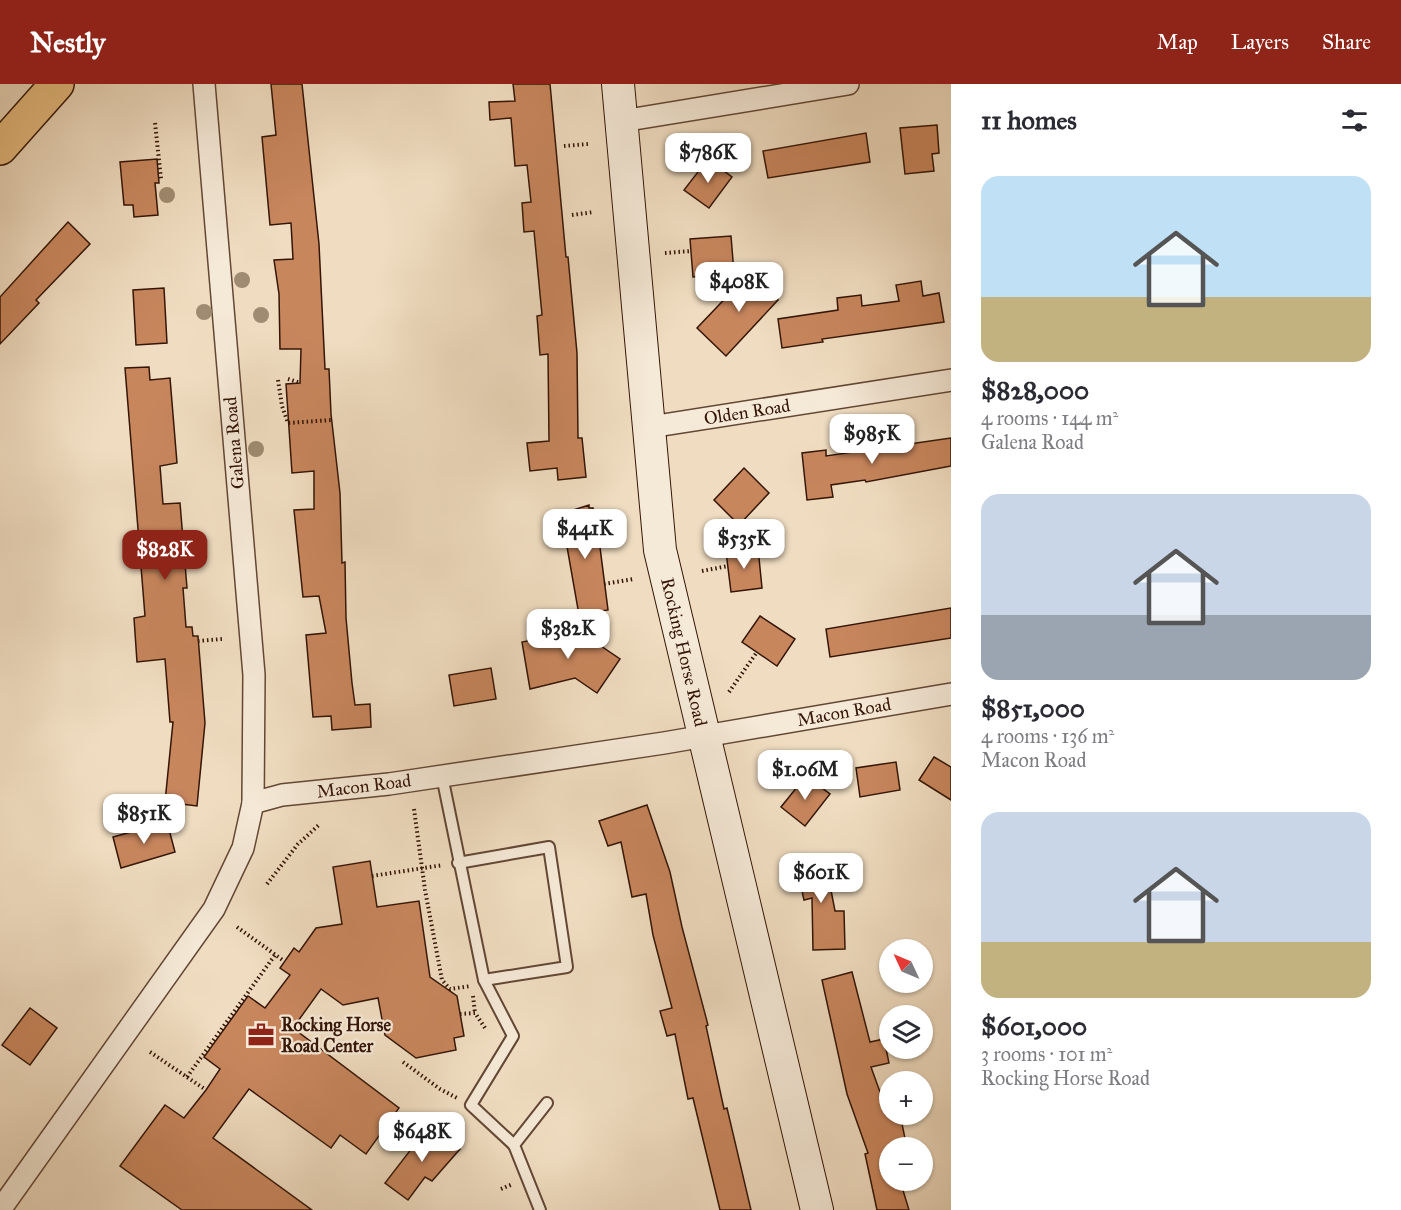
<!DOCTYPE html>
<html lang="en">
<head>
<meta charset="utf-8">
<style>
  :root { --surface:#fff; --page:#f2f2f3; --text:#2b2b33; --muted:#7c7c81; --accent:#8f2418 }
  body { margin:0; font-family:"IM FELL Great Primer",serif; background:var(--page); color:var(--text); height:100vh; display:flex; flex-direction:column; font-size:22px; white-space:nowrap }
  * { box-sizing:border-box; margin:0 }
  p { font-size:20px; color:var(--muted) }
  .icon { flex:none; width:33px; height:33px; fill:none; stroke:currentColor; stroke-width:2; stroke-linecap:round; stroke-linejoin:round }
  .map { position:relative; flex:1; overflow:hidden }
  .side { display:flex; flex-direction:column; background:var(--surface); width:450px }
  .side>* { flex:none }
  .needle { width:39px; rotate:314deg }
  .buttons { position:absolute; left:879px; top:855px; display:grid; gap:12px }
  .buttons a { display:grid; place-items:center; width:54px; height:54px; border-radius:50%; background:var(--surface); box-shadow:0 2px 4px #0004; font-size:30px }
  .price { position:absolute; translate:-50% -51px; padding:0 14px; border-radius:12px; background:#fff; color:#222; font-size:20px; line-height:39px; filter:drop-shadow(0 2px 3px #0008) }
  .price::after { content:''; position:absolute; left:50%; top:36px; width:18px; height:14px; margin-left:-9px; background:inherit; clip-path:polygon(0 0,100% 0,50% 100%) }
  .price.active { background:var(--accent); color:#fff }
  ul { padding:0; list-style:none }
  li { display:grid; align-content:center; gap:12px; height:318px; padding:0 30px }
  li span { display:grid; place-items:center; height:186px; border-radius:18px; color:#555 }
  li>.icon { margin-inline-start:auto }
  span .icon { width:108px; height:108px; fill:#fffc; stroke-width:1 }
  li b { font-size:26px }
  h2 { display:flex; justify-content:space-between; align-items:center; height:72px; padding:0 30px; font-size:26px }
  header { display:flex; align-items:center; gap:36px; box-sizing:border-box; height:84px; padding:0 30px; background:var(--accent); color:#fff }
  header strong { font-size:28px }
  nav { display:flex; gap:33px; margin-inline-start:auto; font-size:21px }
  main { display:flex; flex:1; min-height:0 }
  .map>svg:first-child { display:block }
</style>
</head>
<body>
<header>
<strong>Nestly</strong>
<nav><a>Map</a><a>Layers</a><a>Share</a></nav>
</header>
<main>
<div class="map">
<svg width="951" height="1126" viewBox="0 0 951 1126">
  <rect width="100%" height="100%" fill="#f0ddc1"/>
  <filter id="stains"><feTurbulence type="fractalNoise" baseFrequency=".00333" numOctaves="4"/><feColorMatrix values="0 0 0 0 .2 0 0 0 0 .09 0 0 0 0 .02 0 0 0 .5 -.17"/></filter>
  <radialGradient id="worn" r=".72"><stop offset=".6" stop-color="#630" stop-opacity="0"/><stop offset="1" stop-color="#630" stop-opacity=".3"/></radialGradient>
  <g fill="#c8865d" stroke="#341506" stroke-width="1.5">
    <path d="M271,0H302L319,160L325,285H329L331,330L340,409L342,479L345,478L346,534L352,599L355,621L370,620L371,643L332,646L331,632L313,633L306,551L326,549L319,512L303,513L294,426L314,425V387L292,389L286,300L300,299L301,265H280L279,210L274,176L293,175L291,139L270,141L262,53L276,51Z"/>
    <path d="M513,0H550L566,173H568L577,269L578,354H582L586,393L558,396L557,384L530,387L527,359L549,357L548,270L540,271L537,232L542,231L534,147L524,148L522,119L531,118L527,81L515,82L511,34L490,36L489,18L515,17Z"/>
    <path d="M937,41L939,69L932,70L934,87L905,90L900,44Z"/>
    <path d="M866,49L870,78L768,94L763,67Z"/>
    <path d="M157,75L159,99H155L158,131L134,133L133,121H124L120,78Z"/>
    <path d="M708,75L732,93L709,124L684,106Z"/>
    <path d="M68,138L90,160L36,216L39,219L0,260V213Z"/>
    <path d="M731,152L734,189L693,193L690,155Z"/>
    <path d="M757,181L758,201L776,199L778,216L726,272L697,244Z"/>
    <path d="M921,197L923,212L939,209L944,238L822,255L823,258L782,264L778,235L838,226L837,214L861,211L862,222L899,217L896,201Z"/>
    <path d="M164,204L167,259L136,261L133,206Z"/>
    <path d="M149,283L150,296L170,294L177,379L160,382L163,420L180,419L187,504H183L186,543H192L193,552H198L205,639L197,722L165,718L173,638H170L165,575L137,578L134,534L145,532L125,284Z"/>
    <path d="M951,354V382L866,398L865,396L831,401L833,413L807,416L802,369L826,366V372Z"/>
    <path d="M744,384L769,409L739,441L714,416Z"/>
    <path d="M589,421V424H593L597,440L608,526L579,531L566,457L561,458L558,440L568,438L567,428Z"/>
    <path d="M758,464L762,504L731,508L726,468Z"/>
    <path d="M951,524V554L830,573L826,545Z"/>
    <path d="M760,532L795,555L777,582L742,558Z"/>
    <path d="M561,535L620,575L597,609L575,594L530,605L522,558L563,550Z"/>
    <path d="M491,584L496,615L454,622L449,591Z"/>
    <path d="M934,673L951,683V716L919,696Z"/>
    <path d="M896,678L900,706L860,713L856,684Z"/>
    <path d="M806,692L830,710L805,742L781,723Z"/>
    <path d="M647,721L670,788L682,843L708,941L706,942L724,1025L727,1024L751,1126H720L693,1014L688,1015L675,950L667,952L660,927L672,924L653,851L646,810L632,813L621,758L608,762L599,737Z"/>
    <path d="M167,738L175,768L121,784L113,753Z"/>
    <path d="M824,770L835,827H844L845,865L813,866L812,814L804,816L795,775Z"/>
    <path d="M370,777L377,823L419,817L430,893L457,912L464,952L454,954L456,966L416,974L385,951L378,914L343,921L321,905L293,944L399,1024L366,1070L340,1051L331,1064L249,1005L213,1054L312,1126H182L120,1082L165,1021L184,1034L206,1006L220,985L204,973L248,912L265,924L290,891L280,884L294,864L299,868L316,844L342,840L333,783Z"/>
    <path d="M852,888L870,958L884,955L889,979L871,983L885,1022L890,1021V1030H900L907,1064H890V1096H914V1100L902,1103L909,1126H877L865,1070L868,1069L847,1010L822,896Z"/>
    <path d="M30,924L57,944L30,981L2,961Z"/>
    <path d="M429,1042L460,1065L432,1097L425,1093L408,1116L385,1099Z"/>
  </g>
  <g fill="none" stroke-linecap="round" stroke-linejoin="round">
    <g stroke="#634735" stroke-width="14">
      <g id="lane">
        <path d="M442,692L484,896L513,952L471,1021L514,1061"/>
        <path d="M458,779L549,763L567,883L484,896"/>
        <path d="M540,1126L514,1061L547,1019"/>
      </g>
    </g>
    <g stroke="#634735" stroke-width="24">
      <g id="street">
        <path d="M204,0L254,591L253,719"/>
        <path d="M622,37L848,0"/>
        <path d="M650,343L951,296"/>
        <path d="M0,1126L214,825L243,764L253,719L282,711L389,700L664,659L951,610"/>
      </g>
    </g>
    <g stroke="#341506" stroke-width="34">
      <path id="secondary" d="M618,0L660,466L817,1126"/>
    </g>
    <g stroke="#341506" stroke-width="36">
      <path id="primary" d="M0,64L57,0"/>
    </g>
    <g stroke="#341506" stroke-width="4" stroke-dasharray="1.5 3" stroke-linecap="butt">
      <path d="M155,39L161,95H159"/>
      <path d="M564,62L588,60"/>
      <path d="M572,131L594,128"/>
      <path d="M665,169L691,167"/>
      <path d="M288,295L301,299"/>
      <path d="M278,296L282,322L288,339L332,336"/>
      <path d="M702,487L728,482"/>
      <path d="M604,500L634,495"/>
      <path d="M198,557L222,555"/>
      <path d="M729,608L757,568"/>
      <path d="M414,725L425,806L442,896L450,905L471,902"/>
      <path d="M372,792L443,781"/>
      <path d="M267,800L298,760L320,740"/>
      <path d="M237,843L284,877"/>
      <path d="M473,912L475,929"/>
      <path d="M460,930L475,929L485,944"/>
      <path d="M150,968L206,1006"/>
      <path d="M403,978L440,1005L457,1014"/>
      <path d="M187,993L275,871"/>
      <path d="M501,1105L513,1100"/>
    </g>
    <use href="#lane" stroke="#f5e9d7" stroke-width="10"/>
    <use href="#street" stroke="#f5e9d7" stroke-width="21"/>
    <use href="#secondary" stroke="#f5e9d7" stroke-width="32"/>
    <use href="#primary" stroke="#e8be80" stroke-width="33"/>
  </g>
  <g fill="#9f8b71">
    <circle cx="167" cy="111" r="8"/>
    <circle cx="242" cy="196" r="8"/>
    <circle cx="204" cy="228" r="8"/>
    <circle cx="261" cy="231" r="8"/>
    <circle cx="256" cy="365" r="8"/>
  </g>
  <defs>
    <g id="office-bare" transform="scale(2.07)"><path d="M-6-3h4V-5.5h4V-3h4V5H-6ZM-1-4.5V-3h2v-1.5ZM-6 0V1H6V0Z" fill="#8f2418" stroke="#f5e9d7" stroke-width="2.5" paint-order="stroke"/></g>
  </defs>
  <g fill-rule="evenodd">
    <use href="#office-bare" x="261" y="951"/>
  </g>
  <g text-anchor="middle" stroke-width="4.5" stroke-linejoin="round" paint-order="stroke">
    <g font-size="18" fill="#341506" stroke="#f5e9d7">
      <text transform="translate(747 328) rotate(-9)" y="6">Olden Road</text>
      <text transform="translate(234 359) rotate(-95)" y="6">Galena Road</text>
      <text transform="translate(684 568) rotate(77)" y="6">Rocking Horse Road</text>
      <text transform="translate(844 628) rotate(-10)" y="6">Macon Road</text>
      <text transform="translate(364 702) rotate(-7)" y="6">Macon Road</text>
    </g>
    <g font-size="18" font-weight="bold" fill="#341506" stroke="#f5e9d7" text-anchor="start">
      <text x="281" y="947">Rocking Horse<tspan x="281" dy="21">Road Center</tspan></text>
    </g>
  </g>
  <rect width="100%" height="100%" filter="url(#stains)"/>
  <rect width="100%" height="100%" fill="url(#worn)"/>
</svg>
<div class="buttons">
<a><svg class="needle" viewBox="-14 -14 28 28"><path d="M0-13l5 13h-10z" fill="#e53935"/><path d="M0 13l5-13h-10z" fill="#7c7c81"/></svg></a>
<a><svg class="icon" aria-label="layers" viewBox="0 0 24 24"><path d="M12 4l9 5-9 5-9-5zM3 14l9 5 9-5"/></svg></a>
<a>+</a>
<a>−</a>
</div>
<b class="price" style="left:708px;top:100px">$786K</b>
<b class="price" style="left:739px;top:229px">$408K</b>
<b class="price" style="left:872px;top:381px">$985K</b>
<b class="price" style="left:585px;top:476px">$441K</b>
<b class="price" style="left:744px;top:486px">$535K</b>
<b class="price active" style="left:165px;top:497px">$828K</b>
<b class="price" style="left:568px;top:576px">$382K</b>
<b class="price" style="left:805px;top:717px">$1.06M</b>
<b class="price" style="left:144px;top:761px">$851K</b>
<b class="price" style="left:821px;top:820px">$601K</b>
<b class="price" style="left:422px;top:1079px">$648K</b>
</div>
<section class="side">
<h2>11 homes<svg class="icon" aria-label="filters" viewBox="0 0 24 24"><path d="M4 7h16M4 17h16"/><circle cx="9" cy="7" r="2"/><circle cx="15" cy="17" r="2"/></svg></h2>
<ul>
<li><span style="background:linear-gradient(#bfe0f5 65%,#c2b280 0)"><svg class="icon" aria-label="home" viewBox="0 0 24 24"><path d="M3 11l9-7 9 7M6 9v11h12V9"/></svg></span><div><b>$828,000</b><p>4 rooms · 144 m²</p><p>Galena Road</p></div></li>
<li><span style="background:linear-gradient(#c9d6e8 65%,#9aa5b1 0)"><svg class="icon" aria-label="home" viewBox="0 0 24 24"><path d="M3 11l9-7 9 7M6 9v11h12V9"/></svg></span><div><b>$851,000</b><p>4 rooms · 136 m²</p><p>Macon Road</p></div></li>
<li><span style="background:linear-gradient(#c9d6e8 70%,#c2b280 0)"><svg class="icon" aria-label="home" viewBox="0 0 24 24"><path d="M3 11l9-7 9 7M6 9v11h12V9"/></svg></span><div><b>$601,000</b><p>3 rooms · 101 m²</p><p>Rocking Horse Road</p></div></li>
</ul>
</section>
</main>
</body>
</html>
